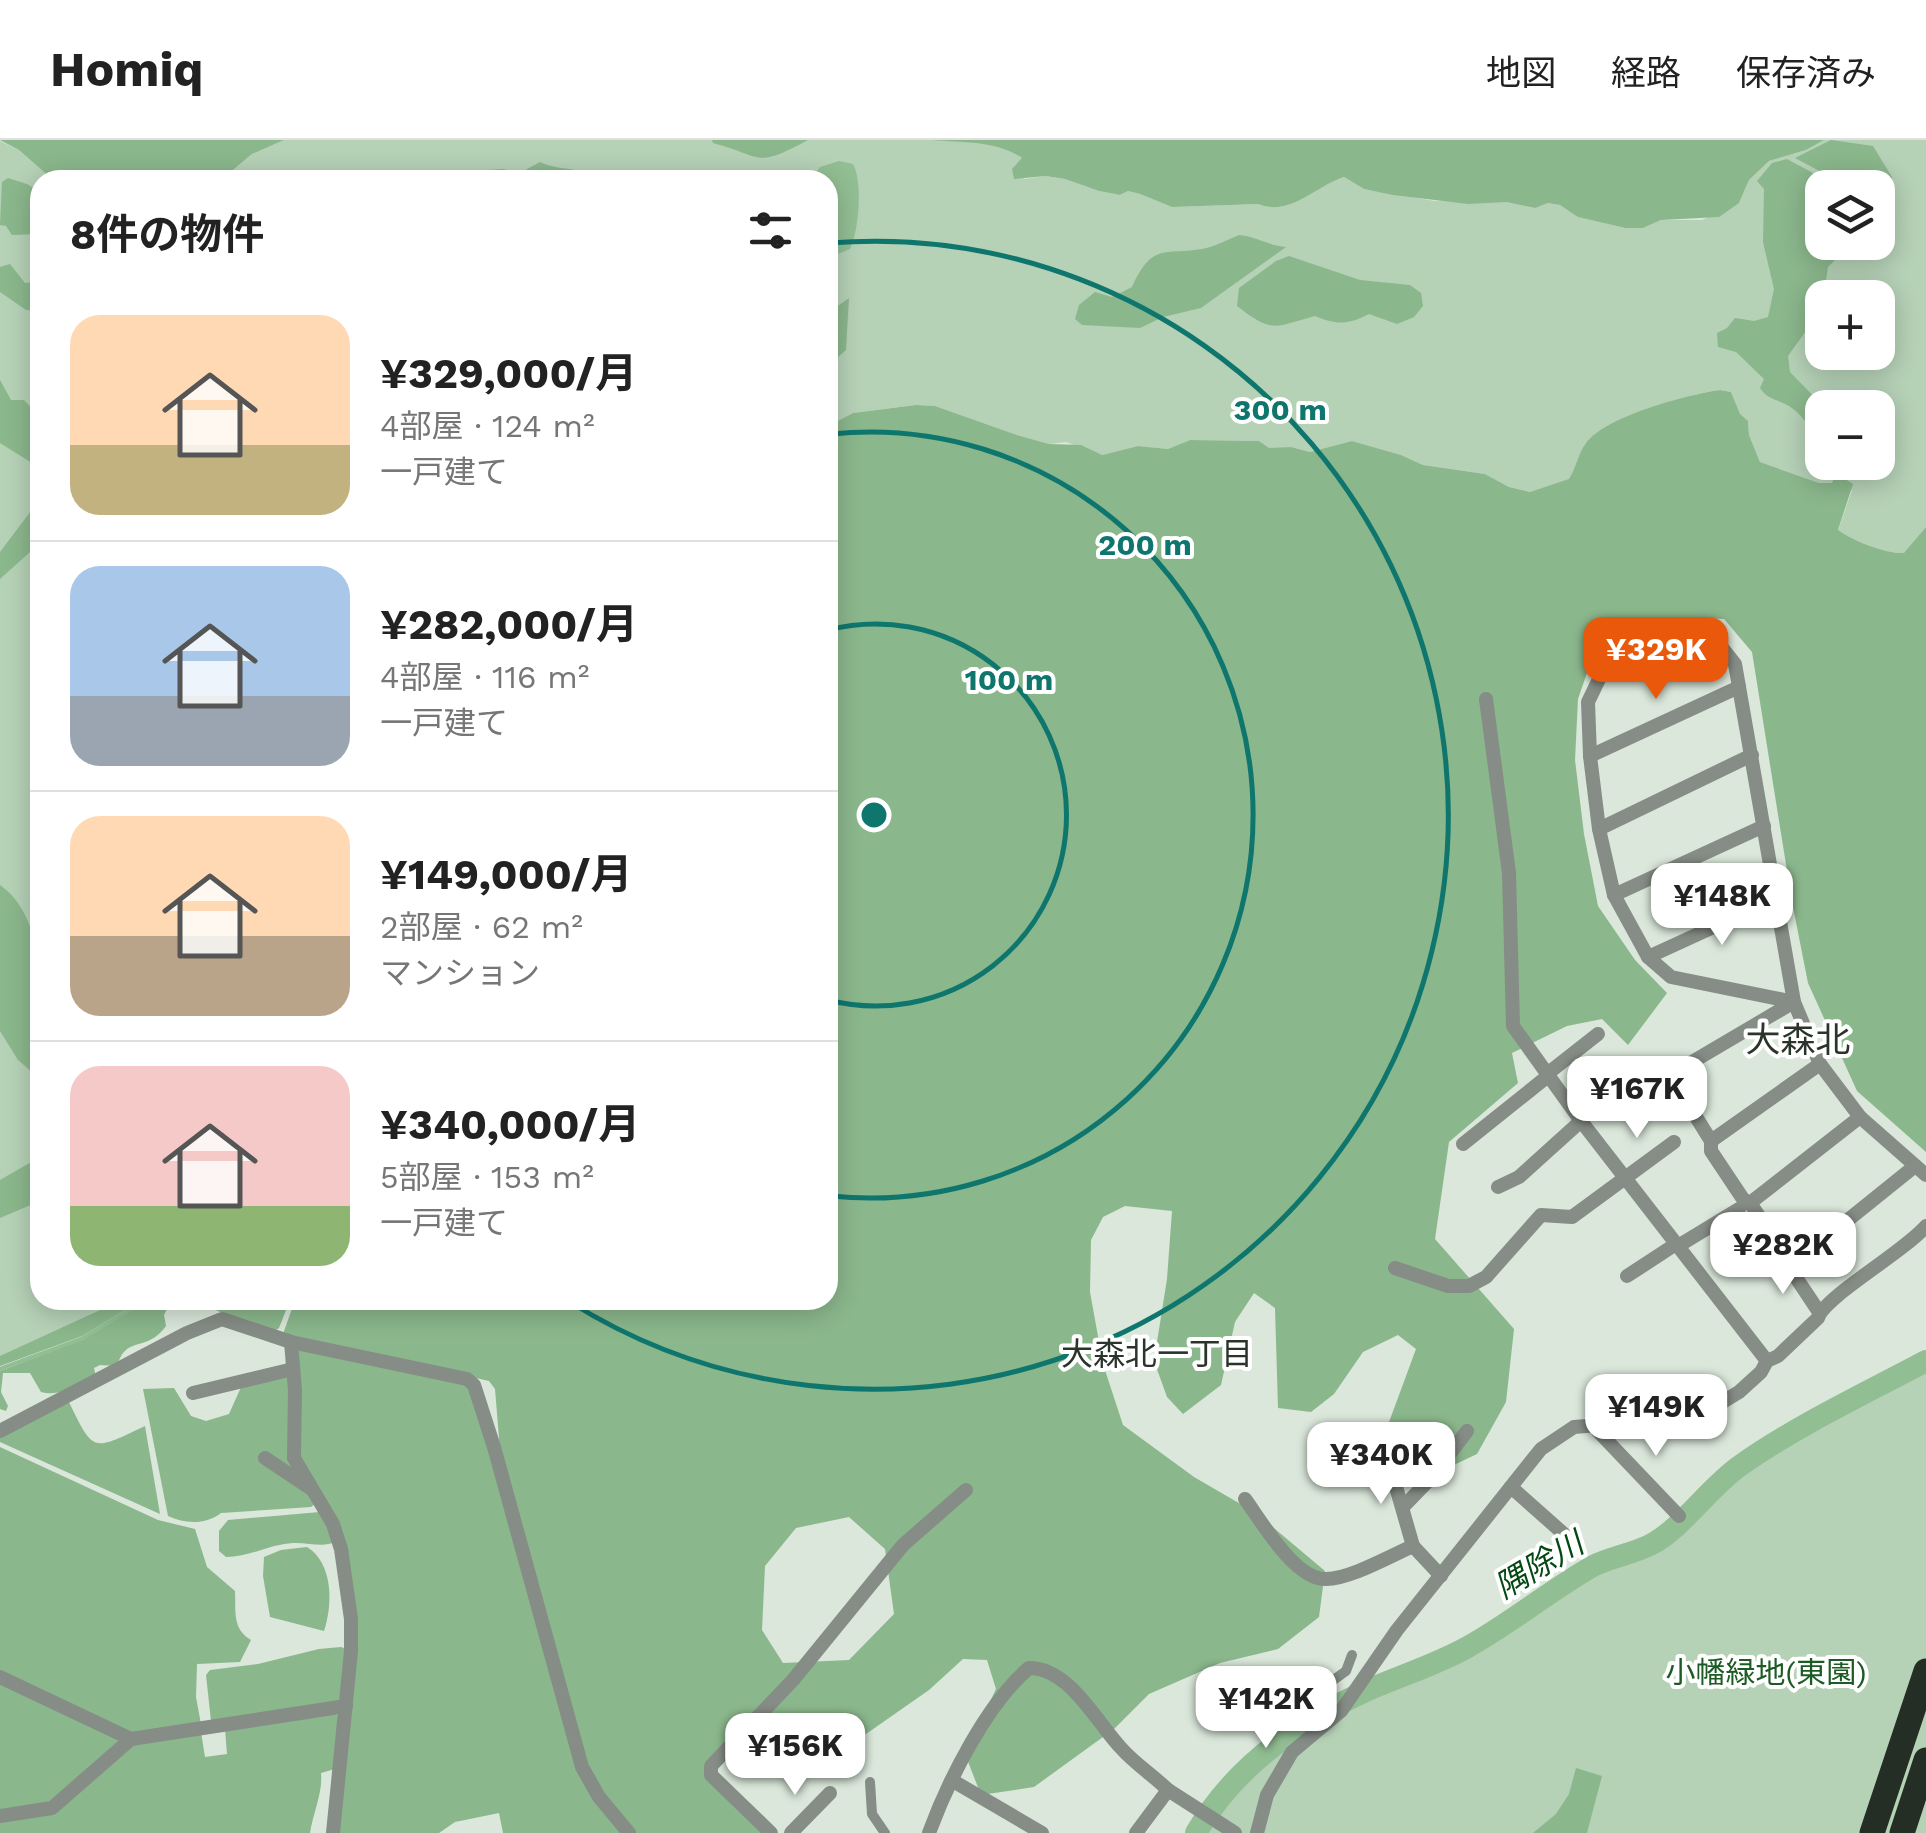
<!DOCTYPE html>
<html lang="ja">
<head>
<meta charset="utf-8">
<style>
  :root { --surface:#fff; --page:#f2f2f2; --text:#222; --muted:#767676; --line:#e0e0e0; --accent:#ea580c }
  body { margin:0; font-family:"Work Sans","Noto Sans JP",sans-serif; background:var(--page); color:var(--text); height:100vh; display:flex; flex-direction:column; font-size:38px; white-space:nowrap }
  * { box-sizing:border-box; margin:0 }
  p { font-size:32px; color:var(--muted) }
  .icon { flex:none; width:55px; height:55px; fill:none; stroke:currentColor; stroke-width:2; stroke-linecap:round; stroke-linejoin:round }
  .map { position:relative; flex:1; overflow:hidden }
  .details { position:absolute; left:30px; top:30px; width:808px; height:1140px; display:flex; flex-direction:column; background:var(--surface); border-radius:30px; box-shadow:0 5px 25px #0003 }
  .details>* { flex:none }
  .buttons { position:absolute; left:1805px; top:30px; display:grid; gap:20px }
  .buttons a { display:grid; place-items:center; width:90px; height:90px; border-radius:20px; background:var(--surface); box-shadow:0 5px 25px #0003; font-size:50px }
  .price { position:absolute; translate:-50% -85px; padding:0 22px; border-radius:20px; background:#fff; color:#222; font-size:32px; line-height:65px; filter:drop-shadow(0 2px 5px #0008) }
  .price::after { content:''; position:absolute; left:50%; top:60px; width:30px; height:22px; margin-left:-15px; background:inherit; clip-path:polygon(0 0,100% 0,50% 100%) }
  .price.current { background:var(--accent); color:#fff }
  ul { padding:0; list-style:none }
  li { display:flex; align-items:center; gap:30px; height:250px; padding:0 40px }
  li+li { border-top:2px solid var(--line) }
  li span { display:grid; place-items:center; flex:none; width:280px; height:200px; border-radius:30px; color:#555 }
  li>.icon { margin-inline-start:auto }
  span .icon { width:120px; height:120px; fill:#fffc; stroke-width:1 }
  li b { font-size:42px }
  h2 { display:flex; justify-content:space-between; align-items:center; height:120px; padding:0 40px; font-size:42px }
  header { display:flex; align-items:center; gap:60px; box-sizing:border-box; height:140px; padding:0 50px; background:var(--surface); border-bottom:2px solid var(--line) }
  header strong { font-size:48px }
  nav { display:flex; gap:55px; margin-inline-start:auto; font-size:35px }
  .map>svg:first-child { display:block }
</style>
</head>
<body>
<header>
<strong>Homiq</strong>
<nav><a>地図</a><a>経路</a><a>保存済み</a></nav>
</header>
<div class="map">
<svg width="1926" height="1693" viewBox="0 0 1926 1693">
  <rect width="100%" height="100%" fill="#dae7da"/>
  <g fill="#b5d1b6" fill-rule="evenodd">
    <path d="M284,0H970C989,2 1007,7 1022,18L1024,39L1046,36L1065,39L1099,51L1120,55L1128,51L1140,54L1172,67L1258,64C1290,77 1316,46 1344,37L1364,49L1435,61L1506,62L1534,68L1548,63L1560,65L1579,77L1625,88H1643L1661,80H1702L1739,63L1749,40L1769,21L1806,10L1824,0H1926V387L1905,413C1886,414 1854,401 1838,391L1852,350L1819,343L1760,322L1749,295L1748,281L1740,275L1731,252L1720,250C1686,255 1606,276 1586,303C1578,313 1576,328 1569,340L1530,352L1509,347L1485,334L1423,325L1401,315L1352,301L1310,312L1291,307L1269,309L1259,301L1190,300L1168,309L1138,306L1102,315L1066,302L1049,304L1017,295L935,266L916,265L853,273L832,284L828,311V40H221L252,14ZM1822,48H1878V102H1822ZM1822,158H1878V212H1822ZM1822,268H1878V322H1822Z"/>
    <path d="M0,1L19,10L53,40H40V1160H141L82,1196L0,1226Z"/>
    <path d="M1926,1218V1693H1201L1219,1661L1277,1607L1364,1548L1457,1513L1603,1425L1678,1398L1684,1375L1697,1353L1738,1321L1798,1285Z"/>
  </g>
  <g fill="#8bb78c" fill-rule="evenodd">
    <path d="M0,0H284L252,14L221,40H53L19,10Z"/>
    <path d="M712,0H808C754,29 765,17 713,3Z"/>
    <path d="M932,0H1824L1806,10L1769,21L1749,40L1739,63L1719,77L1661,80L1643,88H1625L1578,77L1560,65L1548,63L1535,68L1506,62L1468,64L1393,55L1364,49L1344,37C1316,46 1290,77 1258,64L1172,67L1140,54L1128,51L1120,55L1099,51L1065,39L1046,36L1014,39L1012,29L1022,18C995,0 964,3 932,0Z"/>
    <path d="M1831,0L1873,6L1892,37V46L1859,39L1845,47H1836L1827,35L1795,18Z"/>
    <path d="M1787,19L1824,39L1829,47L1822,48V102L1852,103L1828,127L1826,141L1808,188L1788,216L1790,232L1824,267L1822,290L1813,292C1806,282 1800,273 1789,266C1777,259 1768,260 1760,248L1764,239L1736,212L1718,207L1717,193L1727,188L1735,178L1754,181L1768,177L1774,149L1763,102L1764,49L1757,41L1772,23Z"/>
    <path d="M540,22C554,29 565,27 579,31L582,40H482L486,30L504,29L518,34Z"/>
    <path d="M8,38L27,44L40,52V94L12,95L6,86L0,85L2,42Z"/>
    <path d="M1239,95C1258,97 1269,106 1286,107L1201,168L1163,177L1140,188L1082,185L1075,179L1079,165L1095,152L1112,157L1132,147C1152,103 1163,115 1202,109C1214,107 1227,100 1239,95Z"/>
    <path d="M1289,116L1360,140L1410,145L1421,153L1423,166L1414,177L1397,184L1369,174C1348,185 1336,185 1315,176C1274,187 1273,194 1237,166L1239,148L1276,121Z"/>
    <path d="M10,124L25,143L40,141V169L37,171L26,170L0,152V127Z"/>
    <path d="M849,158L846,210L837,218L832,235L828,236V173Z"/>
    <path d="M0,240L11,260H24L40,277V328L0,303Z"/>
    <path d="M1720,250L1731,252L1740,274L1748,281L1749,295L1760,322L1819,343H1832L1836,333L1853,344L1838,390C1853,401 1886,414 1904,413L1926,387V1012L1857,951L1808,843L1792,762L1752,512L1724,479L1670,477L1618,502L1589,527L1578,559L1575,620L1584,694L1598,766L1635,820L1667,853L1628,905L1602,879L1567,886L1512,913L1518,943L1449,1002L1435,1099L1514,1189L1506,1262L1477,1314L1437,1333L1396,1327L1382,1301L1416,1209L1398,1195L1363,1212L1334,1254L1311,1272L1278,1268L1275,1168L1254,1153L1235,1182L1221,1245L1183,1274L1167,1257L1154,1221L1167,1139L1172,1071L1125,1066L1103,1077L1091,1100L1090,1152L1103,1224L1123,1285L1194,1337L1256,1373L1325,1431L1319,1477L1278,1509L1220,1523L1149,1554L1114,1589L1034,1647L981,1655L967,1619L978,1587L996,1549L987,1520L963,1519L929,1550L866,1594L758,1618L713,1617L705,1627L764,1693H634L592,1640L500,1310L495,1249L489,1241L283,1194L295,1160H828V311L832,284L853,273L916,265L935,266L1017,295L1049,304L1081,305L1102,315L1138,306L1168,309L1190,300L1259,301L1269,308L1291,307L1310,312L1352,301L1401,315L1423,325L1485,334L1509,347L1530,352L1569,339C1576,328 1578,313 1586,303C1606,276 1686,255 1720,250ZM849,1377L885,1409L894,1474L849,1520L783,1523L762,1490L765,1426L796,1388Z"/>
    <path d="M40,359V403L0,439V412Z"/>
    <path d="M0,745C53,782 40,882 40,939L18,920L0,891Z"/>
    <path d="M40,1017V1061L0,1078V1040Z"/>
    <path d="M122,1160H141L82,1196L0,1226V1216Z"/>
    <path d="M147,1160H187L168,1167L164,1175L166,1186C150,1208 135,1200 124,1212C120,1216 119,1222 116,1226L100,1225L94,1228L96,1237C79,1245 60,1257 41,1252L30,1233H3L1,1252L8,1266L6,1271L0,1269V1231L84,1199Z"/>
    <path d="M191,1160H290L279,1188L272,1193Z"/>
    <path d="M297,1207L465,1242L471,1247L569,1597L624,1693H503L499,1673L455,1682L439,1693H339L349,1572L344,1409L300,1325Z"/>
    <path d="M289,1236V1309L317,1362L311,1367L221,1373C206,1385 185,1384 168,1376L143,1249L174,1248L191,1276L206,1281L229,1274L242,1245Z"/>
    <path d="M68,1260C94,1314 92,1311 145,1286L160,1374L0,1302V1295Z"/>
    <path d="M0,1307L158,1380L195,1389L207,1427L235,1451C236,1471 232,1489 251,1500L240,1522L197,1524L196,1557L201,1584L137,1595L0,1533Z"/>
    <path d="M320,1372L335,1402C322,1408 308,1402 293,1403C270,1404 250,1417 226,1417L219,1411V1391L228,1380Z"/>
    <path d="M307,1407C333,1423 333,1464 324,1491L270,1477L263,1436L264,1417L281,1410Z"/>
    <path d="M341,1507L347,1509L339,1563L211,1581L206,1535L210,1530L258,1524L319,1509Z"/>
    <path d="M0,1540L119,1599L118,1606L46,1664L0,1670Z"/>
    <path d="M334,1572L341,1578L335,1629L321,1633C323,1652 313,1673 310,1693H0V1680L54,1671L134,1605L201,1592L205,1617L227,1614L225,1589Z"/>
    <path d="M1576,1628L1602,1636L1587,1693H1533L1556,1674L1569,1654Z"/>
  </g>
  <path fill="#92be93" d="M839,21L853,24C863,41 859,91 850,109L838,114L828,111V40H811L820,27Z"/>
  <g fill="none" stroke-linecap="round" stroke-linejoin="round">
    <path stroke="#92be93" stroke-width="4" d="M0,1229L83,1198L145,1160"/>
    <path stroke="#92be93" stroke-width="22" d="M1196,1693C1234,1627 1300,1581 1368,1550C1400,1536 1435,1525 1466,1508C1510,1484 1549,1451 1593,1426C1611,1417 1632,1414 1650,1405C1682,1389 1709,1347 1741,1325C1798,1285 1864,1254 1926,1221"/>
    <g stroke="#868c86" stroke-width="10">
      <path d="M1299,1565L1346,1531L1352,1515"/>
      <path d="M870,1642L872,1674L885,1693"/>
    </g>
    <g stroke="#868c86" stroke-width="14">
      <path d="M1486,559L1509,733L1513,886L1581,981L1767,1221"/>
      <path d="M1590,616L1739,547"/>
      <path d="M1599,689L1752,615"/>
      <path d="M1614,755L1764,686"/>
      <path d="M1648,817L1777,758"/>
      <path d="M1794,862L1671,837L1648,817L1614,755L1599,689L1590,616L1588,562L1602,533L1615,522L1652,507L1682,501L1702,499L1720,505L1735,524L1794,862L1820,924L1860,977L1926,1035"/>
      <path d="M1547,934L1598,894"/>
      <path d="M1860,977L1750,1063L1792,1125L1915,1026"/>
      <path d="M1580,980L1649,931"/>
      <path d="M1711,1001L1820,924"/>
      <path d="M1463,1004L1548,936"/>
      <path d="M1498,1047L1519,1037L1581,981"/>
      <path d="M1750,1063L1743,1059L1711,1011V1001L1670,935L1794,862"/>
      <path d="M1678,1106L1739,1069"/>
      <path d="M1792,1125L1793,1133L1819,1172"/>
      <path d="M1395,1128L1448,1146H1469L1486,1137L1541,1075L1572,1077L1674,1002"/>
      <path d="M1627,1136L1676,1104"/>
      <path d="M291,1202L295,1250L294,1318L333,1384L341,1409L351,1479V1511L333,1693"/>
      <path d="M193,1253L293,1229"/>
      <path d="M1595,1283V1288L1679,1376"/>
      <path d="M0,1291L187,1193L222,1179L291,1202L467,1239L474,1245L494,1307L582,1627L599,1657L629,1693"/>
      <path d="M265,1318L310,1348"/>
      <path d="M1390,1326L1413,1406"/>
      <path d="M1511,1347L1565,1395"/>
      <path d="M1245,1359C1262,1382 1295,1440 1326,1439C1350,1439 1390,1416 1413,1406L1441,1436"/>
      <path d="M1404,1366L1432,1337L1467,1291"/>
      <path d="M0,1537L131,1599"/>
      <path d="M953,1641L1042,1693"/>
      <path d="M0,1676L52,1668L131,1599L346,1566"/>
      <path d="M771,1693L711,1635V1626L793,1540L903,1405L966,1350"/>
      <path d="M791,1693L830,1653"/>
      <path d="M929,1693C948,1641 987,1563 1029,1528C1070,1528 1097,1583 1121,1608C1135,1624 1153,1635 1168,1650"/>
      <path d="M1136,1693L1168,1650L1235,1693"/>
      <path d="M1257,1693L1267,1655L1292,1612L1341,1571L1397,1490L1541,1309L1574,1287L1670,1279L1716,1266L1739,1252L1761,1232L1767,1221L1778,1216L1818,1178C1824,1157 1904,1112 1926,1086"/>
    </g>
    <g stroke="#242e24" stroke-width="25">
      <path d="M1872,1693L1926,1531"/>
      <path d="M1902,1693L1926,1620"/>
    </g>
  </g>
  <g fill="none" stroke="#0f766e" stroke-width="5">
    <path d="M828 490A191 191 0 1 1 828 860"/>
    <path d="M831 294A383 383 0 1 1 831 1056"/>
    <path d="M829 103A574 574 0 1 1 570 1162"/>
  </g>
  <g text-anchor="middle" stroke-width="8" stroke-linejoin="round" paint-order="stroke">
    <g font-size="30" fill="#1c5b24" stroke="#fff">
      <text x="1766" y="1543">小幡緑地(東園)</text>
    </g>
    <g font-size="32" fill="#2a342a" stroke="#fff">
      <text x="1157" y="1225">大森北一丁目</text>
    </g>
    <g font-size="32" font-style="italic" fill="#034912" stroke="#fff">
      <text transform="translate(1539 1425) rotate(-31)" y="11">隅除川</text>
    </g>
    <g font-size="35" fill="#2a342a" stroke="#fff">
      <text x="1798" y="912">大森北</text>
    </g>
  </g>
  <circle cx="874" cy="675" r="15" fill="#0f766e" stroke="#fff" stroke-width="5"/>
  <g font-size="30" text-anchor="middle" font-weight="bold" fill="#0f766e" stroke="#fff" stroke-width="8" stroke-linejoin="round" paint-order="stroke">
    <text x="1280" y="280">300 m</text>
    <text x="1145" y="415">200 m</text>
    <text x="1009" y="550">100 m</text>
  </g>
</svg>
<div class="buttons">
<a><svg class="icon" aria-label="layers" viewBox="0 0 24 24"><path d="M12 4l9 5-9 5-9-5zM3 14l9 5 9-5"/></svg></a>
<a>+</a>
<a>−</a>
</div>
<b class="price current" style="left:1656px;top:562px">¥329K</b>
<b class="price" style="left:1722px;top:808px">¥148K</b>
<b class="price" style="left:1637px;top:1001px">¥167K</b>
<b class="price" style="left:1783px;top:1157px">¥282K</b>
<b class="price" style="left:1656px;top:1319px">¥149K</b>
<b class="price" style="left:1381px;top:1367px">¥340K</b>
<b class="price" style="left:1266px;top:1611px">¥142K</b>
<b class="price" style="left:795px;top:1658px">¥156K</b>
<section class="details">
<h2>8件の物件<svg class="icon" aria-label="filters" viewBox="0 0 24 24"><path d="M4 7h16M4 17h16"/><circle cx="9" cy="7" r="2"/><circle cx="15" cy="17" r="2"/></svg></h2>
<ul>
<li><span style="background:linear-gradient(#ffd9b3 65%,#c2b280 0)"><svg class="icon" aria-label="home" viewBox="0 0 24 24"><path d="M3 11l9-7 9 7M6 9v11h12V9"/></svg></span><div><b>¥329,000/月</b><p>4部屋 · 124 m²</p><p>一戸建て</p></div></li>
<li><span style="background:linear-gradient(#a9c7e8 65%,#9aa5b1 0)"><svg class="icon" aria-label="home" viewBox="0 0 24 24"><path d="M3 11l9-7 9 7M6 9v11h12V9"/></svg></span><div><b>¥282,000/月</b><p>4部屋 · 116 m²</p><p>一戸建て</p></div></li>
<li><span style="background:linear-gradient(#ffd9b3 60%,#b9a48a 0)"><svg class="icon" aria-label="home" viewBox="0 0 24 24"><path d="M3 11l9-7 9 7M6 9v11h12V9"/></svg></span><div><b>¥149,000/月</b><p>2部屋 · 62 m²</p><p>マンション</p></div></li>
<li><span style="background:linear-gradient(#f6c9c9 70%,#8fb573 0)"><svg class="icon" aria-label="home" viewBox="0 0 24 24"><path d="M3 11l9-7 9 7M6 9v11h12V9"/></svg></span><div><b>¥340,000/月</b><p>5部屋 · 153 m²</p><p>一戸建て</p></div></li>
</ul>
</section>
</div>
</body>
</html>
